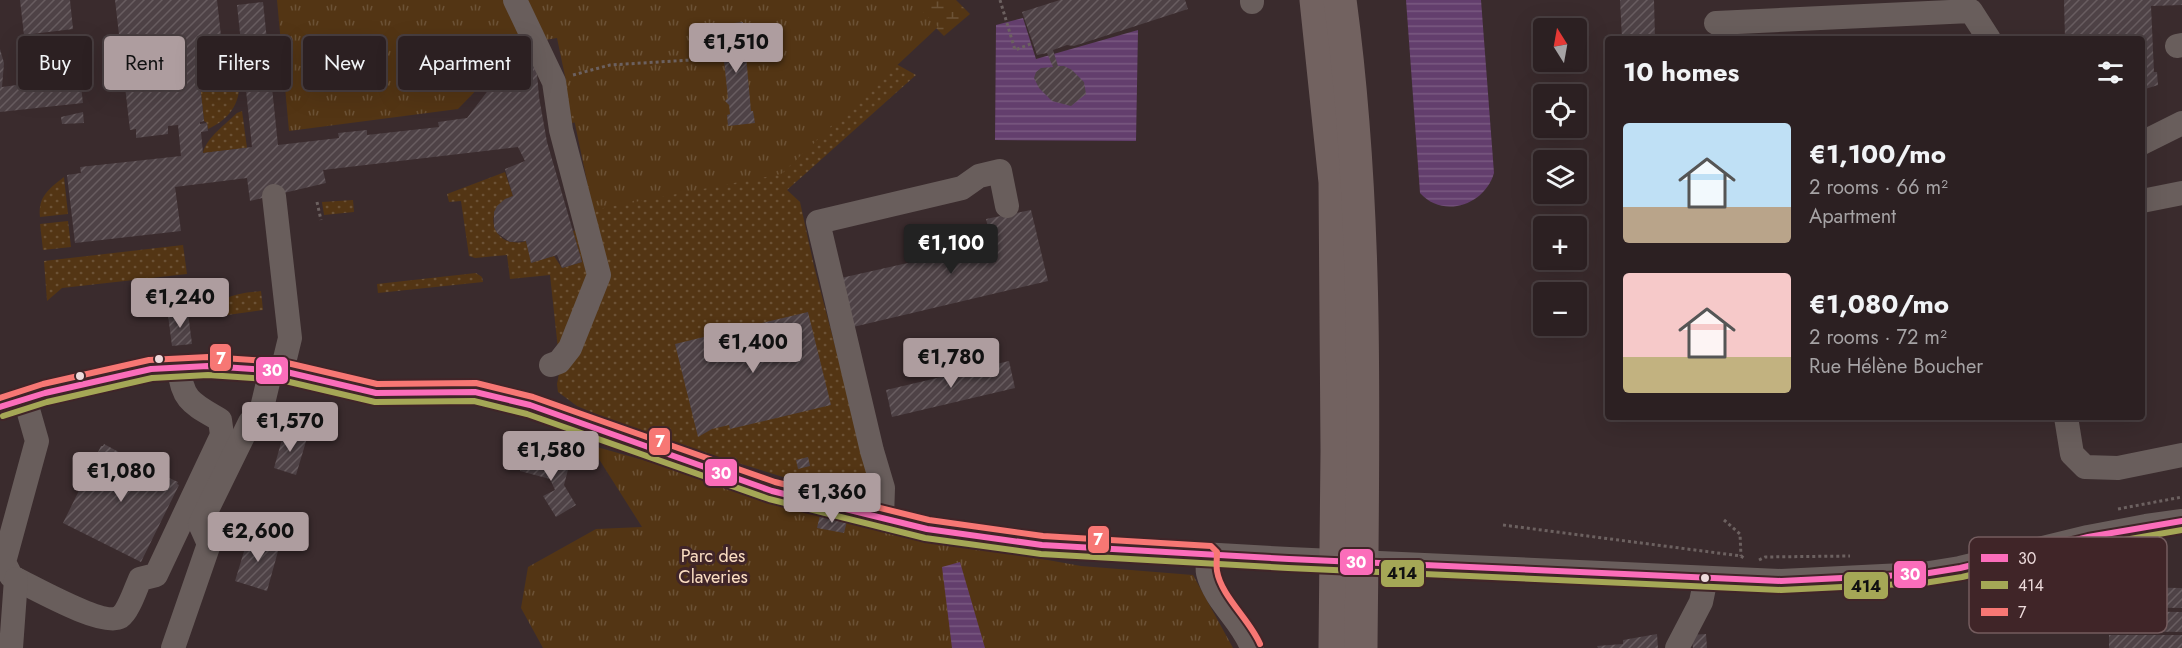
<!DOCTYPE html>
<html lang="en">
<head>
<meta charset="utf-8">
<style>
  :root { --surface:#2c2022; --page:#34282a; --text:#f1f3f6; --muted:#a6a3a5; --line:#483e40; --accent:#ae9d9f }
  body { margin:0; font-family:Jost,sans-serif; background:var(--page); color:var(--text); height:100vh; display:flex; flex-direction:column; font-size:22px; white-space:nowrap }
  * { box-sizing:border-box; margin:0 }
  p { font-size:20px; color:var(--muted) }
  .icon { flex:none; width:33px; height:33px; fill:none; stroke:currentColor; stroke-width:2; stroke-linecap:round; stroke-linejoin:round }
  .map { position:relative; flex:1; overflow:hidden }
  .side { position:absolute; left:1605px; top:36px; width:540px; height:384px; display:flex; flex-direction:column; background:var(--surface); border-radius:6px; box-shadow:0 6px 24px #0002,0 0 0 2px var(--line) }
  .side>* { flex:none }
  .hud { position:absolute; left:18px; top:36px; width:570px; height:54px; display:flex; gap:12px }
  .needle { width:39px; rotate:349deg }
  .tools { position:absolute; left:1533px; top:18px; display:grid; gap:12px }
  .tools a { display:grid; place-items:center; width:54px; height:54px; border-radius:6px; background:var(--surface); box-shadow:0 6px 24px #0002,0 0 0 2px var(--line); font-size:30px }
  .price { position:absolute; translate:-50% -51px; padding:0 14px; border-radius:6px; background:var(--accent); color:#111; font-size:20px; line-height:39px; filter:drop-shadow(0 2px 3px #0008) }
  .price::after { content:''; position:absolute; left:50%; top:36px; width:18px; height:14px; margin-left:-9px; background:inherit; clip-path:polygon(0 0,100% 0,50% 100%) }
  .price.active { background:#222; color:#fff }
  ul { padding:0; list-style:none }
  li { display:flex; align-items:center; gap:18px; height:150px; padding:0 18px }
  li span { display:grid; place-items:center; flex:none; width:168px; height:120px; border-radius:6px; color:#555 }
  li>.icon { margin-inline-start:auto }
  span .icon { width:72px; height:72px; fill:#fffc; stroke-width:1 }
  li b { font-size:26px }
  h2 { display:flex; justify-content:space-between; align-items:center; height:72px; padding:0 18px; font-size:26px }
  .pill { padding:0 21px; border-radius:6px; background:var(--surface); box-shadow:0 6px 24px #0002,0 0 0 2px var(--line); font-size:21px; line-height:54px }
  .pill.active { background:var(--accent); color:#111 }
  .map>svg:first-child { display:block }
</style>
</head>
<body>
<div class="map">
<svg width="2182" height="648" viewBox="0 0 2182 648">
  <defs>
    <pattern id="grass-dots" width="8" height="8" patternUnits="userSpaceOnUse" patternTransform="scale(1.5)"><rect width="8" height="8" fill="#533514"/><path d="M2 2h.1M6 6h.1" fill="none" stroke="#6c5236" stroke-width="1.8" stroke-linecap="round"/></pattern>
    <pattern id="wetland-marsh" width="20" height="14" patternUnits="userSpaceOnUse" patternTransform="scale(1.5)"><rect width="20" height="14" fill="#533514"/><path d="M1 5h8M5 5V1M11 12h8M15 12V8" fill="none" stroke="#6c5236"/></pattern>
    <pattern id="park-tufts" width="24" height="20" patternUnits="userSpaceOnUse" patternTransform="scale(1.5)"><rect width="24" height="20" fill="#533514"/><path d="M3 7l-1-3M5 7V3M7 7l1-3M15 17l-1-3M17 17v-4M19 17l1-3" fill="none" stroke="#6c5236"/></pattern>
    <pattern id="water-rules" width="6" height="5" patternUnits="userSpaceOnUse" patternTransform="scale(1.5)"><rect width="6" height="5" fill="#633e6d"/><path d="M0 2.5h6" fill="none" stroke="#7a5981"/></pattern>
    <pattern id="building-hatch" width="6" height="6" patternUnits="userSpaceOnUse" patternTransform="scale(1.5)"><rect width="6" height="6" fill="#4e4246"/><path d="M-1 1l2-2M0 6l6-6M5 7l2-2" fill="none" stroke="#685d60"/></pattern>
  </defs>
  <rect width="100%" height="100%" fill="#3a2b2d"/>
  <g fill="url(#grass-dots)">
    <path d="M898,65L916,75L787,190L800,202L814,266L869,475L872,489C866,496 860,499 851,498L641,433L577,406L558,392L557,384L560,368L605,276L581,184L618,174L589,120L566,124L562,86L571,80Z"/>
    <path d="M234,80L239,81C241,104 228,120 208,129L207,123L204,121L200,84Z"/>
    <path d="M242,111L247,148L203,153C206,138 226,124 237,113Z"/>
    <path d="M505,172L513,196C479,208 493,251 526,241L532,262L554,256L562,268L582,262L573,231L581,228L593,265L558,349L550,275L510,279L507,255L475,258L469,256L461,201L449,202L447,194Z"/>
    <path d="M64,177L68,214L40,217C38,196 49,189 64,177Z"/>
    <path d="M353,200L354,212L324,215L322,202Z"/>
    <path d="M68,221L71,247L43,250L40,224Z"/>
    <path d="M183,245L187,274L62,288L47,301L44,261Z"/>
    <path d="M476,273L482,277L483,282L378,293L377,284Z"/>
    <path d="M261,291L263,310L213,317C213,295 244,293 261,291Z"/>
  </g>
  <path fill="url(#wetland-marsh)" d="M908,0H956L970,14L944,36Z"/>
  <g fill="url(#park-tufts)">
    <path d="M277,0H911L938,27L781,174L593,210L557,38L521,44L458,109L289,131Z"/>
    <path d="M590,445L899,533L1081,566L1193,575L1233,648H543L521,608L528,567L596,529L642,527Z"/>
  </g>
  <g fill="url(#water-rules)">
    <path d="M1406,0H1481L1494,173C1485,205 1443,219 1420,193Z"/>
    <path d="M1023,18L1036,59L1138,30L1136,141L995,140L996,25Z"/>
    <path d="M960,562L985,648H952L942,567Z"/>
  </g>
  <g fill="url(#building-hatch)">
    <path d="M20,0H70L73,29L24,35Z"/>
    <path d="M115,0H217L226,81L200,84L204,121L200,122V124L207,123L208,131L201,132L203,153L252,147L237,5L263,2L278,145L339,138L338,133L367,130V135L439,127L438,122L467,118L496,80L517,67L536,62L539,97L547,142L582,262L562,268L557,255L531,263L526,241L510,242L497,233L494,227V212L497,206L505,199L513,196L505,169L525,161L518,147L323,170L326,183L250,201L247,178L175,187L181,231L75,243L67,175L81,173L80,167L181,156L178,125L168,126V134L136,138V129L130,130Z"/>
    <path d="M1060,0H1185L1188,9L1074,46L1067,45L1053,50L1058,66H1064L1072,70L1084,82L1086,94L1071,106L1052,101L1039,88L1034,78L1036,72L1041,68L1053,67L1047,53L1037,55L1022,12Z"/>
    <path d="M1620,0H1654L1655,39H1622Z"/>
    <path d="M2064,0H2182V5L2151,6L2154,72H2157L2158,85L2142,90V39H2065Z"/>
    <path d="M743,22L751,111H753L755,123L728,126L727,115L730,114L729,105L725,101L728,98L723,52L718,47L722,43L721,37H718L717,25Z"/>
    <path d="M0,49L4,63L2,87L54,80L51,58L77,55L83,103L0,112Z"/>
    <path d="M83,112L84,123L62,124L61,117Z"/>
    <path d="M1031,210L1048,281L853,327L841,278L992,244L986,219Z"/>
    <path d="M808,312L831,405L730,429L729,425L712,429L698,437L675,344Z"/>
    <path d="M188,313L192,344L172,346L168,315Z"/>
    <path d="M1009,361L1015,388L892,417L886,390Z"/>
    <path d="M284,432L307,438L296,475L274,468Z"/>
    <path d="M104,444L139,463L143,462L145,467L178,482L177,484L179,485L141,562L63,523L101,446H103Z"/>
    <path d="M525,454L569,466L564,485L576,505L556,517L543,496L555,490L550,479L520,471Z"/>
    <path d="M808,457L810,466L798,469L796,460Z"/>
    <path d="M820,515L847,521L844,533L817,528Z"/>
    <path d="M249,535L280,544L267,591L235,581Z"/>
    <path d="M2109,587L2182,588V608L2109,607Z"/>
    <path d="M2109,611L2182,612V632L2109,631Z"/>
    <path d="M1657,634L1658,648H1598L1597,646L1623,644V640Z"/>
    <path d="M1706,634L1707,648H1693L1691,635Z"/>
    <rect x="2109" y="635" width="73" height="13"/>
  </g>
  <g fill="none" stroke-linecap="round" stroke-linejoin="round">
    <g stroke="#6c6160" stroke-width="3" stroke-dasharray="3 3" stroke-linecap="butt">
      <path d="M1000,0L1015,50L1033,43"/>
      <path d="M573,75L610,65L723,58"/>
      <path d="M317,202L321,220"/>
      <path d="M2118,509L2182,497"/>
      <path d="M1724,520L1740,534L1741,556"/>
      <path d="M1503,525L1741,556L1745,559"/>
      <path d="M1759,560L1765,557L1850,556"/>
    </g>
    <g stroke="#695e5c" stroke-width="24">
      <path d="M515,0L554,82L561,130L599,275L570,348L559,362L551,365"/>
      <path d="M1252,0V2"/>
      <path d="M1716,23L1971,11L1989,39"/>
      <path d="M2177,46L2182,45"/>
      <path d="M2142,143L2182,123"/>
      <path d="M274,196L290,338L282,371"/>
      <path d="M2142,201L2182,193"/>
      <path d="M25,399L37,441L4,562L11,576L16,579C35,588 103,627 120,617C128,612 136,588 140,579L156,575L222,435L220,420C193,404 182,401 179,368"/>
      <path d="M0,407L45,393L111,377L151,369L208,366L282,371L376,393L475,392L530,405L772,491L927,529L1042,545L1289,559L1781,581L1923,574L1960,568L2088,537L2146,526L2182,521"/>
      <path d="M2066,417L2072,454L2085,467L2118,468L2182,455"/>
      <path d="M882,518L883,488L872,451L818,222L962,188L979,176L1000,171L1007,206"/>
      <path d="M1208,554C1208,560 1207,568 1208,573C1215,602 1243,621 1252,648"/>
      <path d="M11,648L16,579"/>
      <path d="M173,648L209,544L200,524L250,422L260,416L271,370"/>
      <path d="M1677,648L1701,602L1706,578"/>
    </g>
    <g stroke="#726260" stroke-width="33">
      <path d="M1316,0L1335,182L1337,451L1335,648"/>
      <path d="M1340,0C1369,214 1363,432 1361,648"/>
    </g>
    <g stroke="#402528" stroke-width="10">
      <path id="bus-1" d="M0,407L45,393L151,369L208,366L282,371L376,393L475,392L530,405L772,491L927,529L1042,545L1289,559L1781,581L1923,574L1960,568L2088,537L2182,521"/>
    </g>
    <g stroke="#402528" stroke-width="10">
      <path id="bus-2" d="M3,416L47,402L152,378L208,375L281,380L375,402L474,401L527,414L769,499L925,538L1041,554L1288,568L1781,590L1924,583L1962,577L2090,546L2182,530"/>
    </g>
    <g stroke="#402528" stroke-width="10">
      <path id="bus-3" d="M0,398L43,384L149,360L208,357L283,362L377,384L476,383L533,397L775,482L929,520L1043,536L1211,546L1217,552C1217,558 1216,565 1217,571C1221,596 1250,620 1260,644"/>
    </g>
    <use href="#bus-1" stroke="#fb6dba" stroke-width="6"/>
    <use href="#bus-2" stroke="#a5a756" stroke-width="6"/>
    <use href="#bus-3" stroke="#f77774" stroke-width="6"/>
  </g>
  <g fill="#eddbdc" stroke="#402528" stroke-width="2">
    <circle cx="159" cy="359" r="5"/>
    <circle cx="80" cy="376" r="5"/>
    <circle cx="1705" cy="578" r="5"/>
  </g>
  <g text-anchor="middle" stroke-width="6" stroke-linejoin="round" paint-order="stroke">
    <g font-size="18" fill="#fbdec2" stroke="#402528">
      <text x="713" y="562">Parc des<tspan x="713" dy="21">Claveries</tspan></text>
    </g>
  </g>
  <rect x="1969" y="537" width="198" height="96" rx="9" fill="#402528" stroke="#745c5e" stroke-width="1.5"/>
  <rect x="1981" y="554" width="27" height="8" fill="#fb6dba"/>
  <rect x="1981" y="581" width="27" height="8" fill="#a5a756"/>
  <rect x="1981" y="608" width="27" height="8" fill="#f77774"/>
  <g font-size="16" fill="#eddbdc">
    <text x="2018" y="564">30</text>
    <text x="2018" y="591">414</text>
    <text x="2018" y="618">7</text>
  </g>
  <g stroke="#402528" stroke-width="2">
    <rect x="209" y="343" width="23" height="29" rx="6" fill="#f77774"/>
    <rect x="255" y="356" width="34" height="29" rx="6" fill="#fb6dba"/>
    <rect x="648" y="427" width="23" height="29" rx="6" fill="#f77774"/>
    <rect x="704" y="458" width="34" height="29" rx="6" fill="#fb6dba"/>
    <rect x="1087" y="525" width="23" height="29" rx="6" fill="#f77774"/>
    <rect x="1339" y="548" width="35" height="28" rx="6" fill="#fb6dba"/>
    <rect x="1380" y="559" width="45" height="29" rx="6" fill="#a5a756"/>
    <rect x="1893" y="560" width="34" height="29" rx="6" fill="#fb6dba"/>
    <rect x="1843" y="571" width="46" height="29" rx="6" fill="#a5a756"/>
  </g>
  <g font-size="16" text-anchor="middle" font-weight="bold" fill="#fff">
    <text x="221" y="364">7</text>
    <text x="272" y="376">30</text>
    <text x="660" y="447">7</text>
    <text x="721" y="479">30</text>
    <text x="1098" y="545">7</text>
    <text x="1356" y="568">30</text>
    <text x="1910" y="580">30</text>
  </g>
  <g font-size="16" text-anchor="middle" font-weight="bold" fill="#111">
    <text x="1402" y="579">414</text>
    <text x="1866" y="592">414</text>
  </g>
</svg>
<div class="tools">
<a><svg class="needle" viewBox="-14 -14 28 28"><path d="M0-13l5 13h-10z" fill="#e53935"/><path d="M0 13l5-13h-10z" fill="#a6a3a5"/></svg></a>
<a><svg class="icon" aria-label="locate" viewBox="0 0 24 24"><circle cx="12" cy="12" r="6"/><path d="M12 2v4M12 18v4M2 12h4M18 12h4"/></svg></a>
<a><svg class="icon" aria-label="layers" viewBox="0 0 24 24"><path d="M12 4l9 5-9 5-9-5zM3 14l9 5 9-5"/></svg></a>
<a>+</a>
<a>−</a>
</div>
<b class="price" style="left:736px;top:74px">€1,510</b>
<b class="price active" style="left:951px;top:275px">€1,100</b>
<b class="price" style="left:180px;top:329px">€1,240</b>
<b class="price" style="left:753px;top:374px">€1,400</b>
<b class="price" style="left:951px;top:389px">€1,780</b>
<b class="price" style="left:290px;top:453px">€1,570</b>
<b class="price" style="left:551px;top:482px">€1,580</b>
<b class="price" style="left:121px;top:503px">€1,080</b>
<b class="price" style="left:832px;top:524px">€1,360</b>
<b class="price" style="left:258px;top:563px">€2,600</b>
<div class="hud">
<a class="pill">Buy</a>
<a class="pill active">Rent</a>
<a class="pill">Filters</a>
<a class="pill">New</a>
<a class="pill">Apartment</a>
</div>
<section class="side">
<h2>10 homes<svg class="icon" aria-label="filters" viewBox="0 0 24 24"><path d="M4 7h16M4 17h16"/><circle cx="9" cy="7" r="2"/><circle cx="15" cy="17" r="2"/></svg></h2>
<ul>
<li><span style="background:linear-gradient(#bfe0f5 70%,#b9a48a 0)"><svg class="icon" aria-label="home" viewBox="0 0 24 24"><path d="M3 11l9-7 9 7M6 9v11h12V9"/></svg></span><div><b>€1,100/mo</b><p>2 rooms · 66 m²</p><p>Apartment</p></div></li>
<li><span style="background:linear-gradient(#f6c9c9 70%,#c2b280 0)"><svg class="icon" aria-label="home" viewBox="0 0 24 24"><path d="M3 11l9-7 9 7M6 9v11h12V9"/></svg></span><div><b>€1,080/mo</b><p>2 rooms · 72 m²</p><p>Rue Hélène Boucher</p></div></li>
</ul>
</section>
</div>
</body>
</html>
